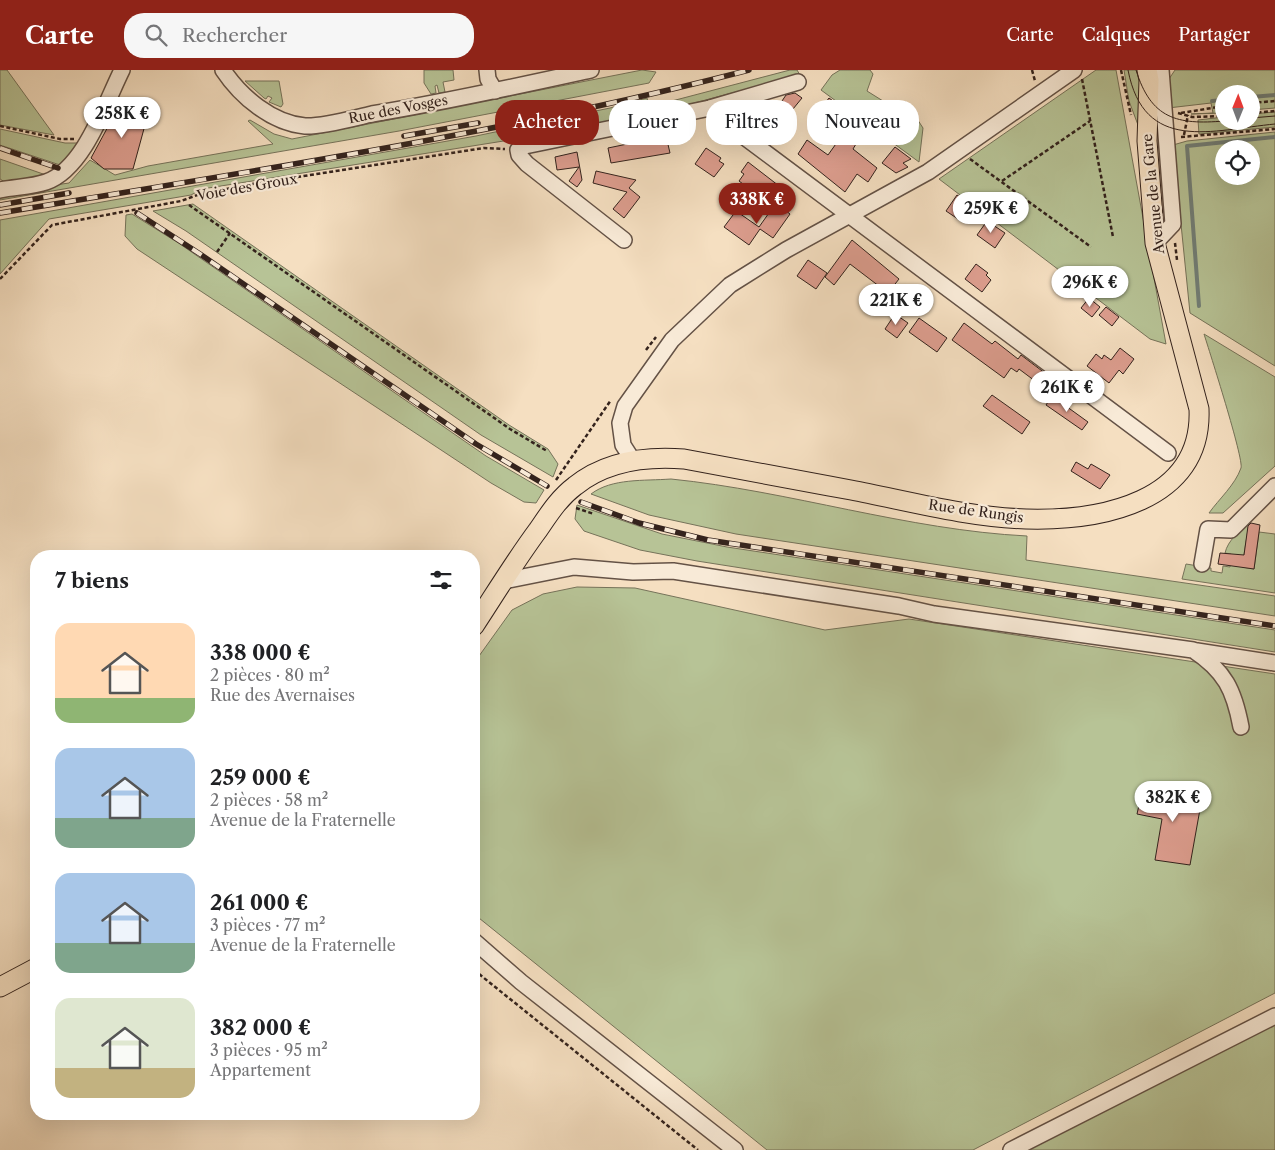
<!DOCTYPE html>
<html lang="fr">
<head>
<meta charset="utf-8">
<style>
  :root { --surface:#fff; --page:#f6f6f6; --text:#202124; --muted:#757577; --accent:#8f2418 }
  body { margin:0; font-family:"Libre Caslon Text",serif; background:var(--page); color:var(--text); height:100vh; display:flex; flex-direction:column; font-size:19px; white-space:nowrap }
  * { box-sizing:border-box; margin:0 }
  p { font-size:16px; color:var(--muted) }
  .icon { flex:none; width:28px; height:28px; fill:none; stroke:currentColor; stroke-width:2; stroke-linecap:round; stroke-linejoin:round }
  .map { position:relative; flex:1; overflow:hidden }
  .sheet { position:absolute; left:30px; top:480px; width:450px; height:570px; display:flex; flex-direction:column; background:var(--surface); border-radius:20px; box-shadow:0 5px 20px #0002 }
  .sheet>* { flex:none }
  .guide { position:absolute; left:495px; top:30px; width:475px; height:45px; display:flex; gap:10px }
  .needle { width:32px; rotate:1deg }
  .tools { position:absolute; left:1215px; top:15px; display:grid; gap:10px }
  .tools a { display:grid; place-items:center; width:45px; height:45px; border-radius:50%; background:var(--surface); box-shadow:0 5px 20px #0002; font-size:25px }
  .price { position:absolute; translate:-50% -42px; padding:0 11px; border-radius:18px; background:#fff; color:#222; font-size:16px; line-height:32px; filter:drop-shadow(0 1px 2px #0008) }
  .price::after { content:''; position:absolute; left:50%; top:30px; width:15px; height:11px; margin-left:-8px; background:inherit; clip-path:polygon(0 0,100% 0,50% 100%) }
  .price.current { background:var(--accent); color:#fff }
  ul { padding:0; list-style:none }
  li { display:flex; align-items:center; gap:15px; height:125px; padding:0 25px }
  li span { display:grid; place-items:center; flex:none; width:140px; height:100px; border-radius:15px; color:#555 }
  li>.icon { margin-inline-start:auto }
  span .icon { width:60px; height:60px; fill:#fffc; stroke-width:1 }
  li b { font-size:21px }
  h2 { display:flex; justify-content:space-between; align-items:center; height:60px; padding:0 25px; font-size:21px }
  .tag { padding:0 18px; border-radius:20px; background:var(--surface); box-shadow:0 5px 20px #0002; font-size:18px; line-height:45px }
  .tag.current { background:var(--accent); color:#fff }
  header { display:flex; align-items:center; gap:30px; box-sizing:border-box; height:70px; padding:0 25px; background:var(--accent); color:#fff }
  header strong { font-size:24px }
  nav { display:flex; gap:28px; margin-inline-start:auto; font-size:18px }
  .search { width:350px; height:45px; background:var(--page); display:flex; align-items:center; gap:12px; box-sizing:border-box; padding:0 18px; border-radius:20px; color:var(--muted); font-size:19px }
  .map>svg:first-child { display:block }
</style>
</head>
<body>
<header>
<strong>Carte</strong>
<div class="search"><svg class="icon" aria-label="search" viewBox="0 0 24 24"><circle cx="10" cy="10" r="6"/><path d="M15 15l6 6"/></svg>Rechercher</div>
<nav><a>Carte</a><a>Calques</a><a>Partager</a></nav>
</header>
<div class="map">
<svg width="1275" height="1080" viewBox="0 0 1275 1080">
  <rect width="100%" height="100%" fill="#f5dfc1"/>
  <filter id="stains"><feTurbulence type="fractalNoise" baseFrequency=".004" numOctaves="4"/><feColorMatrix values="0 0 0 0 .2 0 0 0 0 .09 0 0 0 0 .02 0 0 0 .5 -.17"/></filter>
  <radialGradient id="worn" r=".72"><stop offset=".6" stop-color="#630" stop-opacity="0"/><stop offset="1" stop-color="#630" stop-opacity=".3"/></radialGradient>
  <g fill="#b7c396" stroke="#76735a" fill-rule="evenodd">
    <path d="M0,0H7L54,65L0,55Z"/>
    <path d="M424,0H453L454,10L443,12L445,22L439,23L437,15L435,16L436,23L431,24L424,13Z"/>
    <path d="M642,0L656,2L649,13L399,61L0,130V123L69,113L90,90L115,105L148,96L273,74L248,51L250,50L274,64L292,69Z"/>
    <path d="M790,0H797L800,5L664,41L579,59L202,119L191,125L49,149L0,204V150L476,66L610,38L647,28L649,37Z"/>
    <path d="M840,0H870L873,4L867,21L883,31L906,32L923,58L919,92L821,20L832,5Z"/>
    <path d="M1096,0H1116L1166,274L1150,269L939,109Z"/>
    <path d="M1124,0H1139L1141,8L1138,55L1129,31Z"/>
    <path d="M1175,0H1275V38L1251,40V24H1224V43L1191,44L1213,43L1211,33L1168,38L1165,15Z"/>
    <path d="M245,11H279L283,34L281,37L269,32L272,28L268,26L266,29L264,28Z"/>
    <path d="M1275,42V57L1199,64L1198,50L1224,47V51H1251V44Z"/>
    <path d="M0,59L65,73H83L63,96L0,75Z"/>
    <path d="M1275,62V296L1190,243L1173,75L1187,71ZM1224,79H1251V106H1224Z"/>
    <path d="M0,89L46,105L5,112L0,109Z"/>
    <path d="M193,134L509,355L548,379L558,394L553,407L481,365L186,161L153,141Z"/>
    <path d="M132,144L180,174L486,386L544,420L536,433L524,432L491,413L137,179L125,166L126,145Z"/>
    <path d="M1204,264L1275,307V396L1223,443H1209C1219,429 1235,415 1241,398C1244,389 1209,280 1204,264Z"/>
    <path d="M671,409C790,421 907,460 1027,466L1026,490L1275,526V546L736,464L649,445L591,424C612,408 644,411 671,409Z"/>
    <path d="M577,435L662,464L727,477L1275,560V582L697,491L640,480L584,461L575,449Z"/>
    <path d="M1249,453L1242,497L1254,499L1259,462L1275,464V523L1182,509L1186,494L1211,498V501L1222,503L1223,496L1230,497L1231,484L1225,483C1228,470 1239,462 1249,453Z"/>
    <path d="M577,517L635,518L825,560L909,549L1275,604V923L973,1080H767L474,844V593L512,540L543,524Z"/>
    <path d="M1275,954V1080H1026Z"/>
  </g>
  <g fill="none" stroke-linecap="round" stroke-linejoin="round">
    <g stroke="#727f78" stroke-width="4">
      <path d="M1251,27L1275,25"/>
      <path d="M1212,31L1224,30"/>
      <path d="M1199,236L1187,76L1275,67"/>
    </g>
  </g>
  <g fill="#dc9d8e" stroke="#34231d">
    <path d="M795,23L802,28L793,39L782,31L786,25Z"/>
    <path d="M829,28L844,39L842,41L844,43L837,53L820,40Z"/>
    <path d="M123,29L148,44L133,99H104L91,88Z"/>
    <path d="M761,44L771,52L764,62L754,55Z"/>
    <path d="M843,64L856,74L853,79L877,98L868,112L857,104L845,122L798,84L807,70L828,85Z"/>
    <path d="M666,66L670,83L611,93L608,78Z"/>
    <path d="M895,77L911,89L903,93L908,97L896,103L882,93Z"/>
    <path d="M706,78L721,88L719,91L724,94L714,107L695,94Z"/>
    <path d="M577,82L582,110L577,117L569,111L579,97L557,100L555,87Z"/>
    <path d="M748,92L783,119L774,131L754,116L751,120L739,111L744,104L741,102Z"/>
    <path d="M596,101L636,110L629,118L640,127L624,148L613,139L627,122L593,113Z"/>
    <path d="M957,125L968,133L958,149L946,141Z"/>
    <path d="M776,133L790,144L773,168L760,159L749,175L724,157L736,141L759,157Z"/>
    <path d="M987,151L1005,163L995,178L977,165Z"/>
    <path d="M852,170L899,209L888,223L850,194L834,215L825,207Z"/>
    <path d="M808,190L827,203L816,219L797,206Z"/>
    <path d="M976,194L988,203L986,205L991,210L982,222L965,209Z"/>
    <path d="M1089,228L1100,237L1092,247L1081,238Z"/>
    <path d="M1106,237L1119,247L1112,256L1099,245Z"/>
    <path d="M895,244L908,253L897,268L885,259Z"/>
    <path d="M919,248L947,268L937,282L909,262Z"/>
    <path d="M964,253L992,274L995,271L1018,289L1021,285L1058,313L1051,323L1019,299L1017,302L1011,298L1004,308L952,270Z"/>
    <path d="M1120,278L1134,289L1123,304L1119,300L1109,313L1087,296L1096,284L1102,289L1104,285L1111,290Z"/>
    <path d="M992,325L1030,352L1022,364L983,336Z"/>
    <path d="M1052,326L1088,352L1082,360L1046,335Z"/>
    <path d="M1076,392L1088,399L1091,394L1110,405L1100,419L1071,401Z"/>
    <path d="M1251,453L1260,455L1254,499L1218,494L1220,483L1244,485L1248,456Z"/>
    <path d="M1143,718L1202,728L1190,795L1155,790L1162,749L1137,744Z"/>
  </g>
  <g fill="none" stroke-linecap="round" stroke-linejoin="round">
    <g stroke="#645246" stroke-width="18">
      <g id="minor">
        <path d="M223,0C241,27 272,53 305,56C322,57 354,48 372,44C446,32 518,16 591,0"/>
        <path d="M487,0L488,9L495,21"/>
        <path d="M710,38L719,48L1168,383"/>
        <path d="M0,120C14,117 32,117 46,112C84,99 105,34 122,0"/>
        <path d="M624,170L527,94L519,85L518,80L525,76L710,38L798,12"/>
        <path d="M1155,173L1173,154L1161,0"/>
        <path d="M632,389L623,375L620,353L625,336L672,270L730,215L786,180L928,102L1074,0"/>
        <path d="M1202,494L1208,459L1231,460L1275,416"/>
        <path d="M503,511L574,497L633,502L673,501L899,536L934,544L1193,580C1225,601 1234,620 1241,657"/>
        <path d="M1197,581L1275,593"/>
        <path d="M474,871L521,912L735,1080"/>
        <path d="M1011,1080L1275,946"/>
      </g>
    </g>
    <g stroke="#34231d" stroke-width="21">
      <g id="major">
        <path d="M474,556C495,524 515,491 538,460C549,444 559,428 575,416C606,391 645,386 684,389C739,399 795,410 851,420C908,431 967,447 1026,449C1099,451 1203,433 1199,339L1155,173L1147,71L1149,10L1147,0"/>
        <path d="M0,917L36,898"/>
      </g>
    </g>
    <g stroke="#34231d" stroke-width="2.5" stroke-dasharray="4 2.5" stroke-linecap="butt">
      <path d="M1032,0L1035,11"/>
      <path d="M1121,0L1131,45"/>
      <path d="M1082,9L1113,167"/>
      <path d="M1251,33L1275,31"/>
      <path d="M1178,43L1192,47L1224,46"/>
      <path d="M1181,43L1224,36"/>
      <path d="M1251,43L1275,41"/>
      <path d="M0,56L60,69H74"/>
      <path d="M1184,65L1188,45"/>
      <path d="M1181,67L1275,59"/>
      <path d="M970,89L1091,177"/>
      <path d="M1002,111L1090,51"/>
      <path d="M189,135L510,359L547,381"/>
      <path d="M1175,173L1177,190"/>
      <path d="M217,182L230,163"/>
      <path d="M0,209L52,155L181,131L200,124L252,114L484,78L505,79"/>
      <path d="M646,280L656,267"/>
      <path d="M556,410L611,330"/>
      <path d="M576,438L594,444"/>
      <path d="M474,900L698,1080"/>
    </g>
    <use href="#minor" stroke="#f8ead7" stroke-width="15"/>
    <use href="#major" stroke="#f5dfc1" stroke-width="19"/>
    <g stroke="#34231d" stroke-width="1">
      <path d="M1128,0C1144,84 1212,60 1275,54"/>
      <path d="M1136,0C1151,49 1177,55 1224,51"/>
      <path d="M1251,48L1275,46"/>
    </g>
    <g stroke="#34231d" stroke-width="5.5">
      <g id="rail">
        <path d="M404,66L478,53"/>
        <path d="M0,78L58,98"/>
        <path d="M0,135L69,123"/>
        <path d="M0,143C250,101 503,64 749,0"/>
        <path d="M137,143L200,184L476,374L547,416"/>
        <path d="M581,432L639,453L708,470L1275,556"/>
      </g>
    </g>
    <use href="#rail" stroke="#f8ead7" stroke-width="4" stroke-dasharray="11" stroke-linecap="butt"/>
  </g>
  <g text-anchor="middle" stroke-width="4.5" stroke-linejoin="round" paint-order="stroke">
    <g font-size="14" fill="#34231d" stroke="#f8ead7">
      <text transform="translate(398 39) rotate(-11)" y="5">Rue des Vosges</text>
      <text transform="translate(247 117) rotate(-10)" y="5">Voie des Groux</text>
      <text transform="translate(1153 124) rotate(-96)" y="5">Avenue de la Gare</text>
      <text transform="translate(976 441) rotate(8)" y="5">Rue de Rungis</text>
    </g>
  </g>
  <rect width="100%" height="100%" filter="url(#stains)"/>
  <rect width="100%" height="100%" fill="url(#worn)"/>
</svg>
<div class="tools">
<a><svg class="needle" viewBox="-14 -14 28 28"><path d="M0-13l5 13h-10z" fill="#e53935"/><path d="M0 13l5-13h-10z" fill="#757577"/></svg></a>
<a><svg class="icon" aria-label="locate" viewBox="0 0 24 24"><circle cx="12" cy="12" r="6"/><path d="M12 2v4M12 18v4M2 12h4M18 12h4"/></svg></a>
</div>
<b class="price" style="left:122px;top:69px">258K €</b>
<b class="price current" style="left:757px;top:155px">338K €</b>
<b class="price" style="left:991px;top:164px">259K €</b>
<b class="price" style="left:1090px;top:238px">296K €</b>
<b class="price" style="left:896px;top:256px">221K €</b>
<b class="price" style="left:1067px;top:343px">261K €</b>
<b class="price" style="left:1173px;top:753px">382K €</b>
<div class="guide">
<a class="tag current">Acheter</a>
<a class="tag">Louer</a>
<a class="tag">Filtres</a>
<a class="tag">Nouveau</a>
</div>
<section class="sheet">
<h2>7 biens<svg class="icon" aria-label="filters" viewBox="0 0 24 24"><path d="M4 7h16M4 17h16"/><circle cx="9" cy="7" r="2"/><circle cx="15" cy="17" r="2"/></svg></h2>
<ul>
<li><span style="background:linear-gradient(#ffd9b3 75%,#8fb573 0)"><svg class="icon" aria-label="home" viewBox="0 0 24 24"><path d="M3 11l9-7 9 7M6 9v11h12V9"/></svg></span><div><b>338 000 €</b><p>2 pièces · 80 m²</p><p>Rue des Avernaises</p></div></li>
<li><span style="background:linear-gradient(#a9c7e8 70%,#7fa58c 0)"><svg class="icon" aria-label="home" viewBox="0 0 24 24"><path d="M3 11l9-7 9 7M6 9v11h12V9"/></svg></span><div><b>259 000 €</b><p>2 pièces · 58 m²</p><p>Avenue de la Fraternelle</p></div></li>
<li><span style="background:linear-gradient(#a9c7e8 70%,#7fa58c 0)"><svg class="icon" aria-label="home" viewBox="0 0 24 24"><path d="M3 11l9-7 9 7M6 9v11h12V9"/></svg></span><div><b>261 000 €</b><p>3 pièces · 77 m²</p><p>Avenue de la Fraternelle</p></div></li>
<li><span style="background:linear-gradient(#dfe7d0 70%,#c2b280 0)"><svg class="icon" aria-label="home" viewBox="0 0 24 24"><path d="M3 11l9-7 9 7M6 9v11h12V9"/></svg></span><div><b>382 000 €</b><p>3 pièces · 95 m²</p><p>Appartement</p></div></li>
</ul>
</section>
</div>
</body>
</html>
